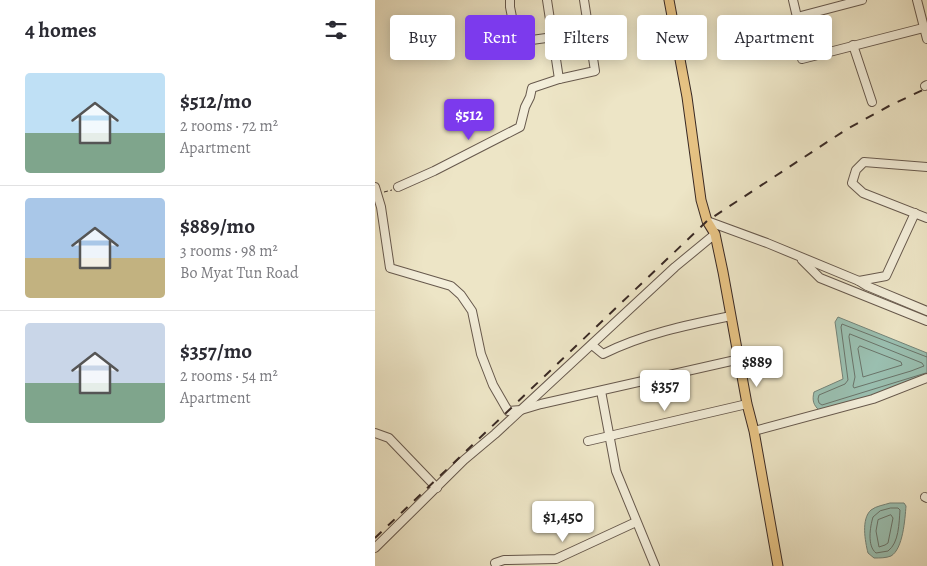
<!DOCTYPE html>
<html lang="en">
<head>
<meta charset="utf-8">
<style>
  :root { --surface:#fff; --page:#f2f2f3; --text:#2b2b33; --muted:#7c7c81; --line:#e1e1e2; --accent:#7c3aed }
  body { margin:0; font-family:Alegreya,serif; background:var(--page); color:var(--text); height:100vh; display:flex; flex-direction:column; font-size:19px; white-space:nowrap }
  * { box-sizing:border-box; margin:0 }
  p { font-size:16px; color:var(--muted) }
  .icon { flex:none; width:28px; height:28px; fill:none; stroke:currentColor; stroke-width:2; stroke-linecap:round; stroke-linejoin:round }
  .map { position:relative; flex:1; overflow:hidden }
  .panel { display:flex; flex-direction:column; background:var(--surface); width:375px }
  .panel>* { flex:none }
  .top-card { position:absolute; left:15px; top:15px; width:461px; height:45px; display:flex; gap:10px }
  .price { position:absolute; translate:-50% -42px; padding:0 11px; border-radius:5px; background:#fff; color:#222; font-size:16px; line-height:32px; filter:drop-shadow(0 1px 2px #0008) }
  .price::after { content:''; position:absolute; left:50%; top:30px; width:15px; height:11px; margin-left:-8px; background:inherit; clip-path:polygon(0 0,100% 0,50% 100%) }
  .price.on { background:var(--accent); color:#fff }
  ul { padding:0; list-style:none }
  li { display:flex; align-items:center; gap:15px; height:125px; padding:0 25px }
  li+li { border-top:1px solid var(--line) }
  li span { display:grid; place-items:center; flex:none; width:140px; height:100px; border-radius:5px; color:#555 }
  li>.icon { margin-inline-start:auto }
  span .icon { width:60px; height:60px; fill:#fffc; stroke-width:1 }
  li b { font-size:21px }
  h2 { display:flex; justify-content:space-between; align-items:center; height:60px; padding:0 25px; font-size:21px }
  .pill { padding:0 18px; border-radius:5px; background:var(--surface); box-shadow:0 2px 12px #0003; font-size:18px; line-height:45px }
  .pill.on { background:var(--accent); color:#fff }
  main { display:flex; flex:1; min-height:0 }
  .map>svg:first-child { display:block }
</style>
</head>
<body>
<main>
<section class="panel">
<h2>4 homes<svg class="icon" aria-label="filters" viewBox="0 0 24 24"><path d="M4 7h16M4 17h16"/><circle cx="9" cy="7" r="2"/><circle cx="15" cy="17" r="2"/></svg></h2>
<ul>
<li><span style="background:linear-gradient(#bfe0f5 60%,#7fa58c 0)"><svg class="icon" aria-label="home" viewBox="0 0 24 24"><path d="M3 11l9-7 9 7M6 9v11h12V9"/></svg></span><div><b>$512/mo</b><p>2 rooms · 72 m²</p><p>Apartment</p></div></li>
<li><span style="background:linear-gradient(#a9c7e8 60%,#c2b280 0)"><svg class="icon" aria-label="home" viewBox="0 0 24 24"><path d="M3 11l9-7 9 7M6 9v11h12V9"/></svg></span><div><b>$889/mo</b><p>3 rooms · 98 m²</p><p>Bo Myat Tun Road</p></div></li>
<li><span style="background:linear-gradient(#c9d6e8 60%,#7fa58c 0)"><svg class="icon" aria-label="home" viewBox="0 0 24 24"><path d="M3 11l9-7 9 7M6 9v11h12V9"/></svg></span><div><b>$357/mo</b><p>2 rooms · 54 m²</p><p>Apartment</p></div></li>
</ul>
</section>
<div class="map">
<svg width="552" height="566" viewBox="0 0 552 566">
  <rect width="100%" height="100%" fill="#ede5c6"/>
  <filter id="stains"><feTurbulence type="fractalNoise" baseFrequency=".004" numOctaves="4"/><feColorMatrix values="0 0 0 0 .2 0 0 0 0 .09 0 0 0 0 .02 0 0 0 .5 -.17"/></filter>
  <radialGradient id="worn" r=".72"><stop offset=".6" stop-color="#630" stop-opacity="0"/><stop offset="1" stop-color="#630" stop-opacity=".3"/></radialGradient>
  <g fill="#9abfb0" stroke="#748378">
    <path d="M463,317L552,353V375L540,382L445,411C438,405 437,400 439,392L468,379L460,322Z"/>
    <path d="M515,503H529L531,506C530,519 528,549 516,556C511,558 505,558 499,558L493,553C490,541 486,519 496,510C501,506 509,505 515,503Z"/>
  </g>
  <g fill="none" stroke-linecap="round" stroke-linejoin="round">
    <g stroke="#6a746a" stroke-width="1">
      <path d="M475,334L547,363L549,366L536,371L479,388L478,386L480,377L474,337Z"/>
      <path d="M485,346L526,362L527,365L488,377L483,349Z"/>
      <path d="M551,373L447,405L444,403L443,399L444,395L470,384L473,380L466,327L467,324L552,357"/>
      <path d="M516,508H523L525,510C524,523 524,543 513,551L501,553C492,546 495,527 498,517L505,511Z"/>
      <path d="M516,515L518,518L513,543L510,545L504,547L501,531L503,520Z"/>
    </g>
    <g stroke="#67594d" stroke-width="10">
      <g id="minor">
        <path d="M135,0V7L142,42L215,32"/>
        <path d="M172,0L184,79"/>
        <path d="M418,0L422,17L427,59L552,27"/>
        <path d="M542,0L552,39"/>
        <path d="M422,17L487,0"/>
        <path d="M478,45L497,102"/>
        <path d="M550,86L552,85"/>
        <path d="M552,167L489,162L481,170L477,183L488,193L552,218"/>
        <path d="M0,187L6,207L15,268L76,286L86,295L97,311L106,354L118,385L133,411L146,410L166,404L365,359"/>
        <path d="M23,187L59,171L145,127L150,107L155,97L157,88L184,79L220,71L209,0"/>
        <path d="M332,221L392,243L484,281L492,286L552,311"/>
        <path d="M427,260L445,278L552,321"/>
        <path d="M484,281L511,276L540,213"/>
        <path d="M217,345L228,354C268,334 312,325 356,316"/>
        <path d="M226,391L241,471L280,566"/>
        <path d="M379,431L498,399L552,378"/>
        <path d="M0,433L14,438L62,488"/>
        <path d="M213,441L372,404"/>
        <path d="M550,497L552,498"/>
        <path d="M0,548L89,460L120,434L300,267L340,234"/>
        <path d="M120,563L129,560L181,559L261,522"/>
      </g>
    </g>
    <g stroke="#3a2a25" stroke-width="11">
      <path id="major" d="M294,0L312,97L326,200L332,221L340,234L348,272L372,404L379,431L403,566"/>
    </g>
    <path stroke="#3a2a25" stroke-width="1" stroke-dasharray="4 2.5" stroke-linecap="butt" d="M9,192L17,190"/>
    <use href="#minor" stroke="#f3eeda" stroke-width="8"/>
    <use href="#major" stroke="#e6c283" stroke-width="9"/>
    <path stroke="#3a2a25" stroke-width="2" stroke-dasharray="9 9" stroke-linecap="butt" d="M0,538L332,221L472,129L514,106L552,88"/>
  </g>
  <rect width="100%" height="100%" filter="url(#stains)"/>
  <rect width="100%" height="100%" fill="url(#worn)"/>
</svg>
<b class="price on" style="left:94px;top:141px">$512</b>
<b class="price" style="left:382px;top:388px">$889</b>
<b class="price" style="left:290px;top:412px">$357</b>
<b class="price" style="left:188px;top:543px">$1,450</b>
<div class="top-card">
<a class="pill">Buy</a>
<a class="pill on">Rent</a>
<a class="pill">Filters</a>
<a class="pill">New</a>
<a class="pill">Apartment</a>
</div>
</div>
</main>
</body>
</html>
